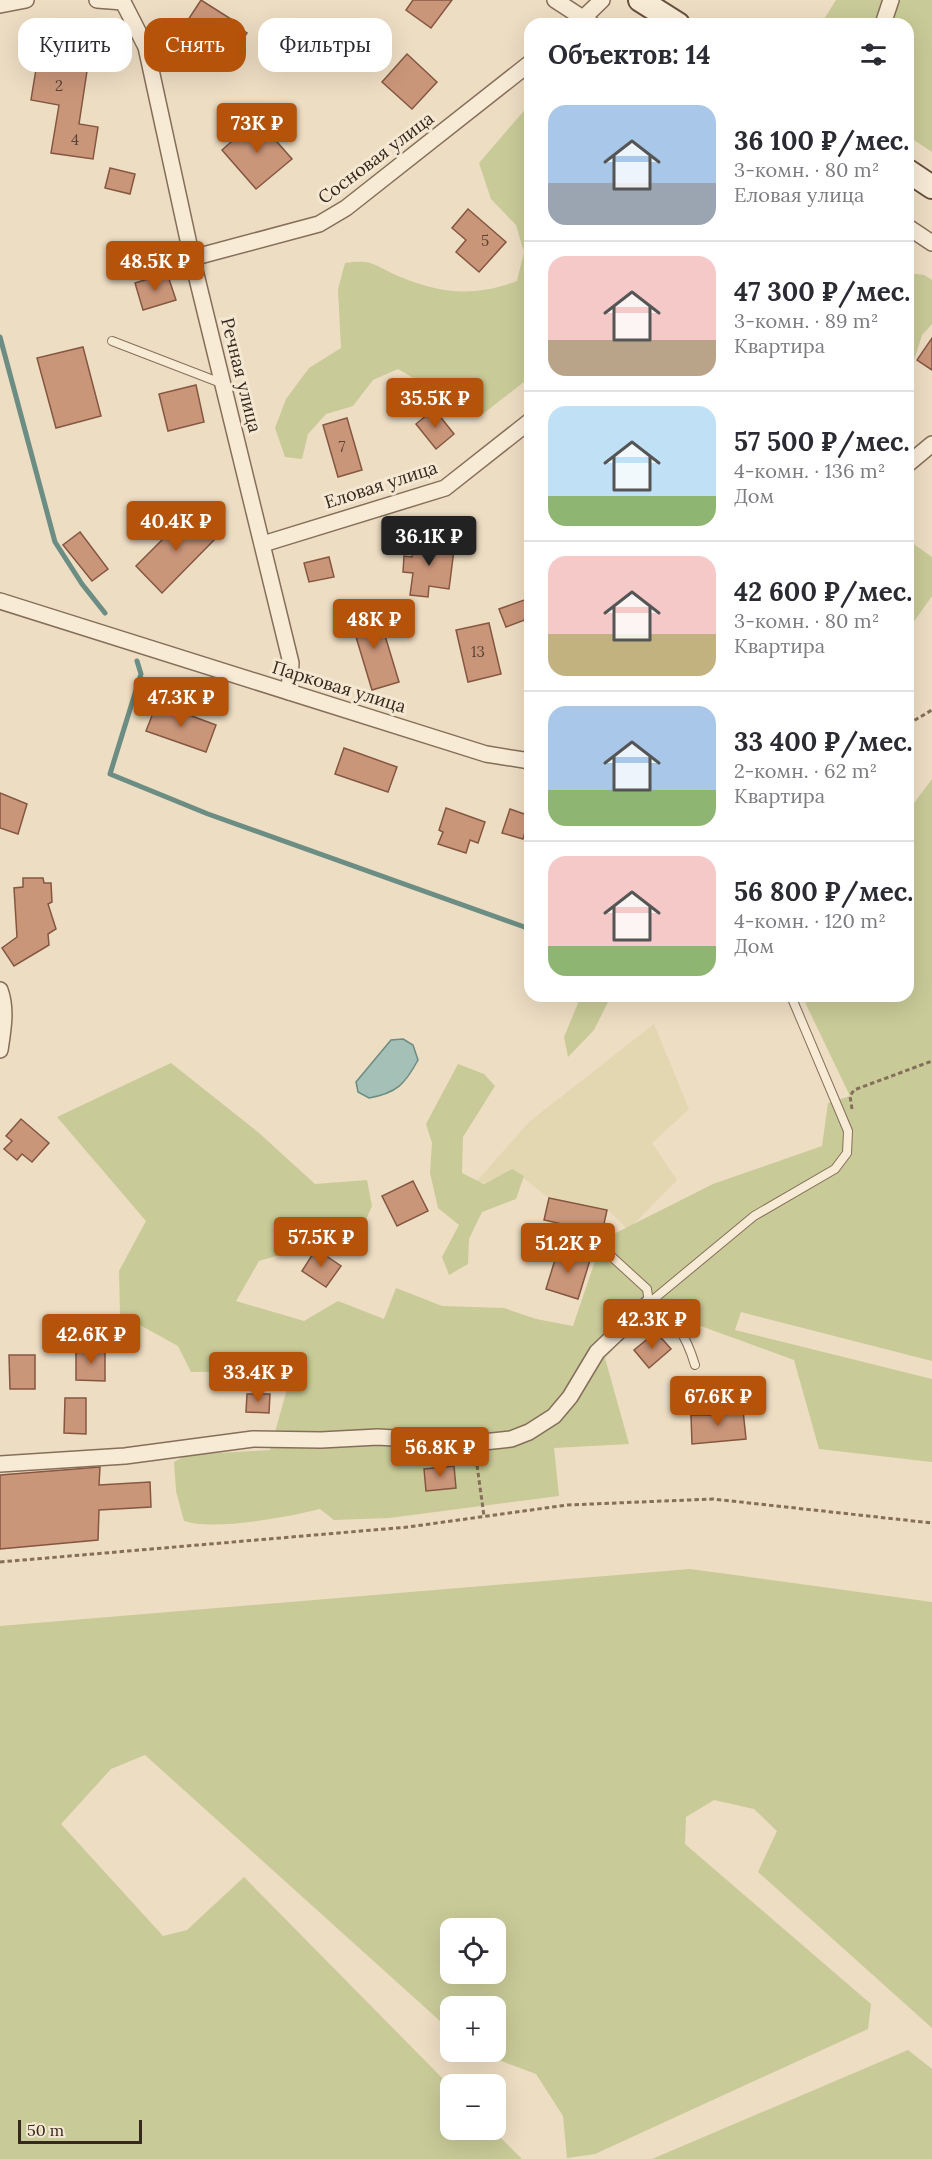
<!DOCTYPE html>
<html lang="ru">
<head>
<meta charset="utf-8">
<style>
  :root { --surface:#fff; --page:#f7f7f7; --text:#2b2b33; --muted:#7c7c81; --line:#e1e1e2; --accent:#b45309 }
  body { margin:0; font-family:Lora,serif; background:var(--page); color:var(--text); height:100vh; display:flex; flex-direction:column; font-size:22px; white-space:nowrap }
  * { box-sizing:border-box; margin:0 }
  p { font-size:20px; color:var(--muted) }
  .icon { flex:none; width:33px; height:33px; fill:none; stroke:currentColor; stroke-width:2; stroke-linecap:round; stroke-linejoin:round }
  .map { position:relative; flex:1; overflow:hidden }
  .panel { position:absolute; left:524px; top:18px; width:390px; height:984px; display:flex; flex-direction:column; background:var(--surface); border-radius:18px; box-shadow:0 6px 24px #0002 }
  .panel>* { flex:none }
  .guide { position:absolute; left:18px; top:18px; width:416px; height:54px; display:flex; gap:12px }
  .fabs { position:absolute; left:440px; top:1918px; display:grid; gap:12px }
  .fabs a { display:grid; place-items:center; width:66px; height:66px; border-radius:12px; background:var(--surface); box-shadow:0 6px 24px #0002; font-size:30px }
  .scale { position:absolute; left:18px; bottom:15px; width:124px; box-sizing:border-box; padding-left:6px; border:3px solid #37281e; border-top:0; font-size:16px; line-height:21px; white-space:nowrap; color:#37281e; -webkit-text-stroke:4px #f4e8d3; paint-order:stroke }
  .price { position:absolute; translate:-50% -51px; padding:0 14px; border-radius:6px; background:var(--accent); color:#fff; font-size:20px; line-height:39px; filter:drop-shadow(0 2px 3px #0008) }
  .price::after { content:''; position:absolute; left:50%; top:36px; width:18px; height:14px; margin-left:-9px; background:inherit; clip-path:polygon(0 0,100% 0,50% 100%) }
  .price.current { background:#222; color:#fff }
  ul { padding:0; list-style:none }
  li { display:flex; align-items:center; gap:18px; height:150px; padding:0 24px }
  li+li { border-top:2px solid var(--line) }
  li span { display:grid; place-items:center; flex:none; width:168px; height:120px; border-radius:18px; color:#555 }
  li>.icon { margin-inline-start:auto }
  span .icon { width:72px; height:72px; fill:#fffc; stroke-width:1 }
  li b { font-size:26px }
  h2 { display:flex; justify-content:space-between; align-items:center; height:72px; padding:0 24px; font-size:26px }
  .chip { padding:0 21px; border-radius:18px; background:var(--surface); box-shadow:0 6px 24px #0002; font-size:21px; line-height:54px }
  .chip.current { background:var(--accent); color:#fff }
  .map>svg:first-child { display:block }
</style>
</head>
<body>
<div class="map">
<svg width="932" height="2159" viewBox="0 0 932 2159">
  <rect width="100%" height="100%" fill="#edddc3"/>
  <path fill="#e2d7b1" d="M654,1024L689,1109L652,1143L677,1180L628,1230L609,1211L549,1198L512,1169L485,1183L477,1181L529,1122Z"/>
  <g fill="#c8ca97" fill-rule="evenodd">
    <path d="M836,0H932V152L908,136V24H821Z"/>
    <path d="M529,105V378L479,417L455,412L427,386L398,369L373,380L353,406L326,414L308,434L302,459L285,457L275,428L286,399L309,368L341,348L338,289L345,263C374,259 374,266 398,276C441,294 474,297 517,281L524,252L516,225L491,199L479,163Z"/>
    <path d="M908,273L924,275L932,280V324L922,335L911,370L908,373Z"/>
    <path d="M908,540L932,557V596L908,630Z"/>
    <path d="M932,779V1361L741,1312L735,1330L932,1379V1462L819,1449L794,1360L651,1308L605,1358L629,1444L554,1448L559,1496L389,1518L334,1520L320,1509C288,1517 214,1531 184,1521L176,1491L174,1462L186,1455L270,1450L292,1371L191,1372L178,1346L120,1314L119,1271L146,1221L57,1117L171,1063L259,1133L315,1184L367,1180L372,1206L365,1222L317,1244L259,1261L236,1301L304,1321L338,1301L384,1319L396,1288L442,1306L504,1308L536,1319L573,1326L595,1261L586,1248L713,1184L822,1146L828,1103L850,1096L802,996H908V811Z"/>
    <path d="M581,996H611L594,1030L568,1057L564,1037Z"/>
    <path d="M458,1064L484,1074L495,1086L463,1137L462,1173L484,1184L512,1169L524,1176L516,1199L482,1212L469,1239L468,1264L449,1275L442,1257L459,1225L438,1208L430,1173L432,1143L426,1124Z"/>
    <path d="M690,1569L932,1602V2028L758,1872L777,1831L754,1809L714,1800L686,1817L685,1844L871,2004L868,2029L595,2154L567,2158L563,2116L536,2074L478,2052H495V2007H450V2030L145,1755L111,1769L61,1824L163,1936L187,1930L244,1877L450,2086V2130H493L522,2159H0V1626ZM450,1929H495V1974H450Z"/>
    <path d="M908,2050L932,2069V2159H652Z"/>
  </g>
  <path fill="#a5c0b6" stroke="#6c8d83" stroke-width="1.5" d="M403,1039L413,1045L418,1060C405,1084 397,1093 369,1098L358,1092L356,1082L391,1040Z"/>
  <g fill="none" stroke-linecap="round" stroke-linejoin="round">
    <g stroke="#6c8d83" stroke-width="5">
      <path d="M0,337L55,542L82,584L105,613"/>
      <path d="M137,661L141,674L110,774L208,814L530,929"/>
    </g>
  </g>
  <g fill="#ca967a" stroke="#855741" stroke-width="1.5">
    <path d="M201,0L234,21L232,23L247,33L234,52L220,42L216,48L184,26Z"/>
    <path d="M413,0H452L431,28L406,10Z"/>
    <path d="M407,54L437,82L412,109L382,82Z"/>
    <path d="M37,63L87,71L79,124L98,127L93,159L51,153L59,105L31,100Z"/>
    <path d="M257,119L292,159L256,189L222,150Z"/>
    <path d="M110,168L135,174L130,194L105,188Z"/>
    <path d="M468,209L506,242L479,272L456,252L466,240L452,228Z"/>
    <path d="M167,273L176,300L143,310L135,283Z"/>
    <path d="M932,338V370L917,360Z"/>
    <path d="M83,347L101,416L56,428L37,358Z"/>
    <path d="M196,385L204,422L168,431L159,394Z"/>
    <path d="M434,409L454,434L436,449L416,424Z"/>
    <path d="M347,418L362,470L338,477L323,425Z"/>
    <path d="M190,512L216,538L162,593L136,566Z"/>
    <path d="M80,532L108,569L92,581L63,545Z"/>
    <path d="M414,539L444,543V549L454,550L449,589L429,586L428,597L410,595L413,573L403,572L404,556L412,557Z"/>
    <path d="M329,557L334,577L309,582L304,563Z"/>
    <path d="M530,598V618L506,627L499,609Z"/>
    <path d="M377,609L399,682L372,690L350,617Z"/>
    <path d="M489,623L501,674L468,682L456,630Z"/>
    <path d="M157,703L216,725L206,752L146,731Z"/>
    <path d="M344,748L397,767L388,792L335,774Z"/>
    <path d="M0,793L27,804L18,834L0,828Z"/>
    <path d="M446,808L485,822L478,843L470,840L466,853L438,844L443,832L439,830Z"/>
    <path d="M510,809L530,816L523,839L502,833Z"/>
    <path d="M23,878H43L44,883H51L52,902L48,904L56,929L48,934L49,945L14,966L2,948L17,937L14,888L23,887Z"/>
    <path d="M21,1119L49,1143L32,1162L22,1154L17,1160L4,1149L12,1141L6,1136Z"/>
    <path d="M413,1181L428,1211L397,1226L382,1196Z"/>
    <path d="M549,1198L607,1210L602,1233L544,1220Z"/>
    <path d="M316,1249L341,1266L326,1287L302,1271Z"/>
    <path d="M558,1250L590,1260L578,1299L546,1289Z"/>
    <path d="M656,1332L671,1349L649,1368L634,1350Z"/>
    <path d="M76,1350H105V1381L76,1380Z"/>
    <path d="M9,1355H35V1389H10Z"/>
    <path d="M247,1394H270L269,1413L246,1412Z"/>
    <path d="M65,1398H86V1434L64,1433Z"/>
    <path d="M743,1410L746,1439L692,1444L691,1415H724L723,1411Z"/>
    <path d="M454,1466L456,1488L426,1491L424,1469Z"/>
    <path d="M100,1467L99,1485L150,1482L151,1507L99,1510L98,1540L0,1549V1475Z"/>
  </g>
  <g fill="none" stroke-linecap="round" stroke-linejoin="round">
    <g stroke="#866f5a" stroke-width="10">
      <g id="lane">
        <path d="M112,341L221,383"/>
        <path d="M612,1257L647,1289L649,1303C677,1323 685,1332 695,1365"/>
        <path d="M649,1303L754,1216L835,1169L847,1153L848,1131L791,996"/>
      </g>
    </g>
    <g stroke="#866f5a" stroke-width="18">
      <g id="street">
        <path d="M97,0L123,2"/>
        <path d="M555,0L592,24"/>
        <path d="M123,2L146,47L192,258L291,663L289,692"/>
        <path d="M0,5L26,0"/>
        <path d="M577,24L602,0"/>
        <path d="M883,24L891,0"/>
        <path d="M908,227L932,243"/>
        <path d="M192,258L319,224L346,208L530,63"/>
        <path d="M908,464L932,444"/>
        <path d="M263,544L445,488L530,421"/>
        <path d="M0,601L486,754L530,761"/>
        <path d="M0,990C7,1009 3,1030 0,1050"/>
        <path d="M0,1464L125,1456L253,1439L321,1440L378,1437L474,1443L511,1439L529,1432L554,1416L570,1397L597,1352L649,1303"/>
      </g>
    </g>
    <g stroke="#68503e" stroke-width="26">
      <g id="secondary">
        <path d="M640,0L678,24"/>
        <path d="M908,171L932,187"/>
      </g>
    </g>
    <g stroke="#866f5a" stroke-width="3" stroke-dasharray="4.5 3" stroke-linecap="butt">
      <path d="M908,724L932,710"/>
      <path d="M852,1109L850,1096L854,1090L932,1061"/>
      <path d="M476,1458L484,1516"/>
      <path d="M0,1562L408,1527L567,1505L713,1499L932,1523"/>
    </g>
    <use href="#lane" stroke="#f8ebd6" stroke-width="8"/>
    <use href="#street" stroke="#f8ebd6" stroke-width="15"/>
    <use href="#secondary" stroke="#f8ebd6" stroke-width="22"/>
  </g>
  <g text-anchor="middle" stroke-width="6" stroke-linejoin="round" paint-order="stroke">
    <g font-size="15" fill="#5c4435">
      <text x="59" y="91">2</text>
      <text x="75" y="145">4</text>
      <text x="485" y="246">5</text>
      <text x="342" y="452">7</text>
      <text x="478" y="657">13</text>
    </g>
    <g font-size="18" fill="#37281e" stroke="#f4e8d3">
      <text transform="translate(376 158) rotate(-37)" y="6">Сосновая улица</text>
      <text transform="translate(241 375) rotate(76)" y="6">Речная улица</text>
      <text transform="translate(381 485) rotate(-18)" y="6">Еловая улица</text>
      <text transform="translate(339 687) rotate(17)" y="6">Парковая улица</text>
    </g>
  </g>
</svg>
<div class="fabs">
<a><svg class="icon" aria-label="locate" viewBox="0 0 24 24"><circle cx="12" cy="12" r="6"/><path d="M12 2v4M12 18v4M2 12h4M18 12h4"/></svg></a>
<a>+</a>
<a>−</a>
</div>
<div class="scale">50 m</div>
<b class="price" style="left:257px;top:154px">73K ₽</b>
<b class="price" style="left:155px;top:292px">48.5K ₽</b>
<b class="price" style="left:435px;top:429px">35.5K ₽</b>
<b class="price" style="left:176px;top:552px">40.4K ₽</b>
<b class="price current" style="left:429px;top:567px">36.1K ₽</b>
<b class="price" style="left:374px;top:650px">48K ₽</b>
<b class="price" style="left:181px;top:728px">47.3K ₽</b>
<b class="price" style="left:321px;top:1268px">57.5K ₽</b>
<b class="price" style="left:568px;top:1274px">51.2K ₽</b>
<b class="price" style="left:652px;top:1350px">42.3K ₽</b>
<b class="price" style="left:91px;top:1365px">42.6K ₽</b>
<b class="price" style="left:258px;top:1403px">33.4K ₽</b>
<b class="price" style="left:718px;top:1427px">67.6K ₽</b>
<b class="price" style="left:440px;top:1478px">56.8K ₽</b>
<div class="guide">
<a class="chip">Купить</a>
<a class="chip current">Снять</a>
<a class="chip">Фильтры</a>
</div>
<section class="panel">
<h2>Объектов: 14<svg class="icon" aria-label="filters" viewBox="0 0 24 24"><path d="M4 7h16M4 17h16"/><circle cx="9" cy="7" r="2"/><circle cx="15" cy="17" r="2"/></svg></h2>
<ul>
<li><span style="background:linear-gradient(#a9c7e8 65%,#9aa5b1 0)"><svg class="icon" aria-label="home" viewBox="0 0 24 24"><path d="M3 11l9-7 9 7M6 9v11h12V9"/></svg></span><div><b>36 100 ₽/мес.</b><p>3-комн. · 80 m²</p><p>Еловая улица</p></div></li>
<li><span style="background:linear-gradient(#f6c9c9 70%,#b9a48a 0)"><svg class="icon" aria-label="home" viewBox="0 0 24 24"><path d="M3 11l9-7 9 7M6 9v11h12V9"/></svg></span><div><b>47 300 ₽/мес.</b><p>3-комн. · 89 m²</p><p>Квартира</p></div></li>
<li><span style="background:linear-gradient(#bfe0f5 75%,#8fb573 0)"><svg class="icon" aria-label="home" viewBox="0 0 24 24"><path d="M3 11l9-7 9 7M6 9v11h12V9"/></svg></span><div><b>57 500 ₽/мес.</b><p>4-комн. · 136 m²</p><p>Дом</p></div></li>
<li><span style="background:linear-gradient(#f6c9c9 65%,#c2b280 0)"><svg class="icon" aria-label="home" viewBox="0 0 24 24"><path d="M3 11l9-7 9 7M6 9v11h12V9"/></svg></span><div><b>42 600 ₽/мес.</b><p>3-комн. · 80 m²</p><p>Квартира</p></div></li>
<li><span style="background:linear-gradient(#a9c7e8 70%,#8fb573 0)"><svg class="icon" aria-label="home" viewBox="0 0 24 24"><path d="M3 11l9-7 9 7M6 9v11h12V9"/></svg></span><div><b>33 400 ₽/мес.</b><p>2-комн. · 62 m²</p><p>Квартира</p></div></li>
<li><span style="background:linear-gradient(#f6c9c9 75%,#8fb573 0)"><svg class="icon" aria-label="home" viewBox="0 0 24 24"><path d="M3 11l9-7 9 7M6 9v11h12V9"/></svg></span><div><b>56 800 ₽/мес.</b><p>4-комн. · 120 m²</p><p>Дом</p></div></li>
</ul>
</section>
</div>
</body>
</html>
